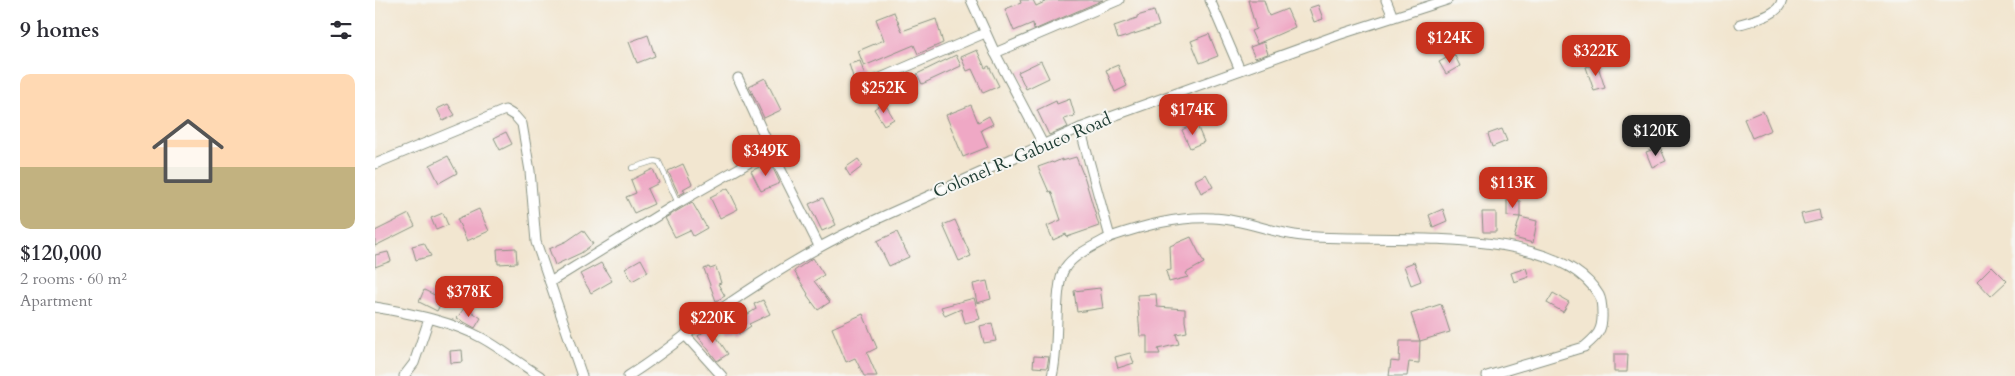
<!DOCTYPE html>
<html lang="en">
<head>
<meta charset="utf-8">
<style>
  :root { --surface:#fff; --page:#f2f2f3; --text:#2b2b33; --muted:#7c7c81; --accent:#c8321e }
  body { margin:0; font-family:Cardo,serif; background:var(--page); color:var(--text); height:100vh; display:flex; flex-direction:column; font-size:19px; white-space:nowrap }
  * { box-sizing:border-box; margin:0 }
  p { font-size:16px; color:var(--muted) }
  .icon { flex:none; width:28px; height:28px; fill:none; stroke:currentColor; stroke-width:2; stroke-linecap:round; stroke-linejoin:round }
  .map { position:relative; flex:1; overflow:hidden }
  .panel { display:flex; flex-direction:column; background:var(--surface); width:375px }
  .panel>* { flex:none }
  .price { position:absolute; translate:-50% -42px; padding:0 11px; border-radius:10px; background:var(--accent); color:#fff; font-size:16px; line-height:32px; filter:drop-shadow(0 1px 2px #0008) }
  .price::after { content:''; position:absolute; left:50%; top:30px; width:15px; height:11px; margin-left:-8px; background:inherit; clip-path:polygon(0 0,100% 0,50% 100%) }
  .price.on { background:#222; color:#fff }
  ul { padding:0; list-style:none }
  li { display:grid; align-content:center; gap:10px; height:265px; padding:0 20px }
  li span { display:grid; place-items:center; height:155px; border-radius:10px; color:#555 }
  li>.icon { margin-inline-start:auto }
  span .icon { width:90px; height:90px; fill:#fffc; stroke-width:1 }
  li b { font-size:21px }
  h2 { display:flex; justify-content:space-between; align-items:center; height:60px; padding:0 20px; font-size:21px }
  main { display:flex; flex:1; min-height:0 }
  .map>svg:first-child { display:block }
</style>
</head>
<body>
<main>
<section class="panel">
<h2>9 homes<svg class="icon" aria-label="filters" viewBox="0 0 24 24"><path d="M4 7h16M4 17h16"/><circle cx="9" cy="7" r="2"/><circle cx="15" cy="17" r="2"/></svg></h2>
<ul>
<li><span style="background:linear-gradient(#ffd9b3 60%,#c2b280 0)"><svg class="icon" aria-label="home" viewBox="0 0 24 24"><path d="M3 11l9-7 9 7M6 9v11h12V9"/></svg></span><div><b>$120,000</b><p>2 rooms · 60 m²</p><p>Apartment</p></div></li>
</ul>
</section>
<div class="map">
<svg width="1640" height="376" viewBox="0 0 1640 376">
  <rect width="100%" height="100%" fill="#f6f6f2"/>
  <filter id="ink" filterUnits="userSpaceOnUse"><feTurbulence type="fractalNoise" baseFrequency=".02" numOctaves="2"/><feDisplacementMap in="SourceGraphic" scale="10" xChannelSelector="R" yChannelSelector="G"/><feConvolveMatrix kernelMatrix="1 2 1 2 8 2 1 2 1" color-interpolation-filters="sRGB"/></filter>
  <filter id="wash" filterUnits="userSpaceOnUse"><feTurbulence type="fractalNoise" baseFrequency=".0096" numOctaves="4" result="noise"/><feDisplacementMap in="SourceGraphic" scale="20" xChannelSelector="R" yChannelSelector="G"/><feGaussianBlur stdDeviation="1.12" result="paint"/><feColorMatrix in="noise" values="0 0 0 0 0 0 0 0 0 0 0 0 0 0 0 0 0 1.4 0 .05"/><feComposite in="paint" operator="in"/></filter>
  <g filter="url(#wash)">
    <rect width="100%" height="100%" fill="#f2e6d0"/>
    <g id="blocks">
      <g fill="#efa8c5">
        <path d="M645,0H658L661,6L674,0H728L659,30L658,23L639,31L630,9L646,3Z"/>
        <path d="M873,0H889L894,16L912,9L920,27L882,44L876,31L881,29Z"/>
        <path d="M943,5L948,19L939,22L934,8Z"/>
        <path d="M779,11L784,26L743,39L739,26L762,18V16Z"/>
        <path d="M519,12L527,31L561,19L568,43L543,54L539,45L489,66L483,51L509,40L501,19Z"/>
        <path d="M834,34L843,56L825,63L816,41Z"/>
        <path d="M273,35L280,56L262,63L254,42Z"/>
        <path d="M889,42L893,54L880,58L875,47Z"/>
        <path d="M602,50L610,68L614,66L624,86L608,93L597,69L592,71L586,57Z"/>
        <path d="M1079,54L1085,66L1071,74L1064,62Z"/>
        <path d="M581,55L586,66L547,84L542,74Z"/>
        <path d="M485,61L490,76L479,80L474,64Z"/>
        <path d="M666,61L674,78L651,89L643,72Z"/>
        <path d="M1222,63L1230,88L1219,91L1211,67Z"/>
        <path d="M743,65L752,86L740,92L731,70Z"/>
        <path d="M390,78L406,110L389,118L374,86Z"/>
        <path d="M695,99L700,116L689,119L693,127L674,135L662,110L681,101L682,104Z"/>
        <path d="M509,102L519,119L509,125L499,109Z"/>
        <path d="M73,104L80,115L68,121L62,109Z"/>
        <path d="M596,105L603,122L614,116L618,124L606,130L613,147L588,157L571,115Z"/>
        <path d="M1388,111L1396,130L1377,138L1369,119Z"/>
        <path d="M821,123L829,142L815,148L807,130Z"/>
        <path d="M1127,129L1132,141L1117,147L1113,134Z"/>
        <path d="M131,132L137,144L125,150L119,138Z"/>
        <path d="M1285,147L1291,161L1277,167L1271,152Z"/>
        <path d="M73,156L82,173L64,183L55,165Z"/>
        <path d="M701,157L710,179L724,226L692,237L691,234L678,240L672,226L686,220L676,191L674,192L663,167L677,162L678,163L687,159V161Z"/>
        <path d="M483,159L488,166L475,176L470,168Z"/>
        <path d="M395,162L405,183L386,191L376,171Z"/>
        <path d="M308,164L317,184L308,189L310,192L304,195L293,171Z"/>
        <path d="M278,169L284,183L272,189L279,204L259,213L251,197L261,193L256,180Z"/>
        <path d="M831,174L838,187L826,193L820,180Z"/>
        <path d="M353,188L363,209L345,218L335,197Z"/>
        <path d="M448,198L461,225L447,231L434,204Z"/>
        <path d="M1132,200L1145,201V217L1132,216Z"/>
        <path d="M317,202L332,228L318,236L315,230L300,237L290,218Z"/>
        <path d="M104,209L114,231L92,241L82,219Z"/>
        <path d="M1068,209L1072,221L1058,227L1054,215Z"/>
        <path d="M1444,210L1446,220L1429,224L1426,214Z"/>
        <path d="M1107,212H1121V232H1108Z"/>
        <path d="M68,213L73,225L61,230L56,218Z"/>
        <path d="M34,214L40,226L0,246V231Z"/>
        <path d="M1145,217L1162,221L1158,243L1139,238Z"/>
        <path d="M580,220L596,256L584,261L568,225Z"/>
        <path d="M208,230L218,244L206,253L180,265L174,249L192,241Z"/>
        <path d="M522,232L534,257L514,266L502,241Z"/>
        <path d="M816,237L829,263L811,273L813,277L794,282L791,271L796,270L795,246Z"/>
        <path d="M49,243L56,256L41,260L37,246Z"/>
        <path d="M141,248L142,263L123,264L122,249Z"/>
        <path d="M13,252L16,261L0,267V255Z"/>
        <path d="M438,258L449,275L439,281L455,302L443,310L432,295L433,294L419,271Z"/>
        <path d="M266,259L273,272L257,281L250,268Z"/>
        <path d="M1039,262L1046,281L1036,285L1029,266Z"/>
        <path d="M226,263L237,281L216,293L205,274Z"/>
        <path d="M1617,266L1632,281L1616,296L1602,281Z"/>
        <path d="M334,267L335,269L341,267L346,283L343,284L350,296L341,301L329,269Z"/>
        <path d="M1151,268L1154,277L1139,282L1136,273Z"/>
        <path d="M612,281L616,299L602,303L598,284Z"/>
        <path d="M725,288L728,308L702,312L699,291Z"/>
        <path d="M49,290L68,299L62,311L44,302Z"/>
        <path d="M1178,293L1194,302L1188,312L1172,303Z"/>
        <path d="M781,294L782,307L810,309V321L812,332L801,334L804,344L783,349L785,354H772V336H765L762,295Z"/>
        <path d="M599,298L605,319L590,323L586,309L570,316L566,307Z"/>
        <path d="M388,300L395,314L374,324L376,326L364,334L361,330L353,333L351,328L381,309L379,304Z"/>
        <path d="M1066,304L1075,332L1045,341L1036,314Z"/>
        <path d="M90,307L106,318L100,328L82,318Z"/>
        <path d="M488,314L502,348L492,353L502,376H489L480,358L471,362L457,328Z"/>
        <path d="M617,323L621,341L609,343L605,326Z"/>
        <path d="M335,327L353,354L342,361L323,336Z"/>
        <path d="M1025,341H1045L1044,363L1034,362L1032,376H1014L1016,361L1024,362Z"/>
        <path d="M87,350L88,362L76,363L75,351Z"/>
        <path d="M755,353L759,363L743,368L740,357Z"/>
        <path d="M1239,354H1253L1252,372H1239Z"/>
        <path d="M659,356L674,357L672,368L658,367Z"/>
      </g>
    </g>
  </g>
  <g filter="url(#ink)">
    <use href="#blocks" fill-opacity="0" stroke="#889282" stroke-width="1"/>
    <g fill="none" stroke-linecap="round" stroke-linejoin="round">
      <g stroke="#889282" stroke-width="6">
        <path id="service" d="M257,168L279,161L284,162L303,203"/>
      </g>
      <g stroke="#889282" stroke-width="11">
        <g id="minor">
          <path d="M596,0L620,53L668,144"/>
          <path d="M835,0L865,70"/>
          <path d="M1011,0L1018,17"/>
          <path d="M1365,24C1378,20 1404,16 1407,0"/>
          <path d="M620,53L744,0"/>
          <path d="M363,78L396,150L444,246"/>
          <path d="M480,89L610,33"/>
          <path d="M0,164L130,110L140,116L147,124L155,171L161,242L207,376"/>
          <path d="M735,237C768,226 803,216 838,218C868,219 897,233 927,236C1003,244 1180,221 1224,295C1227,301 1227,306 1227,313C1228,331 1222,336 1209,347L1112,376"/>
          <path d="M175,282L303,203L396,150"/>
          <path d="M0,307C36,314 74,320 107,338C127,349 145,364 165,376"/>
          <path d="M310,335L347,376"/>
          <path d="M29,376L39,363L54,319"/>
          <path d="M253,376C284,357 313,332 343,311C386,281 432,252 480,229L705,128L963,35L1072,0"/>
          <path d="M677,376C685,350 678,285 690,268C699,254 721,245 735,237L705,128"/>
        </g>
      </g>
      <use href="#service" stroke="#fff" stroke-width="4.5"/>
      <use href="#minor" stroke="#fff" stroke-width="9"/>
    </g>
  </g>
  <g text-anchor="middle" stroke-width="4" stroke-linejoin="round" paint-order="stroke">
    <g font-size="18" fill="#1f3d34" stroke="#f6f6f2">
      <text transform="translate(647 155) rotate(-23)" y="6">Colonel R. Gabuco Road</text>
    </g>
  </g>
</svg>
<b class="price" style="left:1075px;top:64px">$124K</b>
<b class="price" style="left:1221px;top:77px">$322K</b>
<b class="price" style="left:509px;top:114px">$252K</b>
<b class="price" style="left:818px;top:136px">$174K</b>
<b class="price on" style="left:1281px;top:157px">$120K</b>
<b class="price" style="left:391px;top:177px">$349K</b>
<b class="price" style="left:1138px;top:209px">$113K</b>
<b class="price" style="left:94px;top:318px">$378K</b>
<b class="price" style="left:338px;top:344px">$220K</b>
</div>
</main>
</body>
</html>
